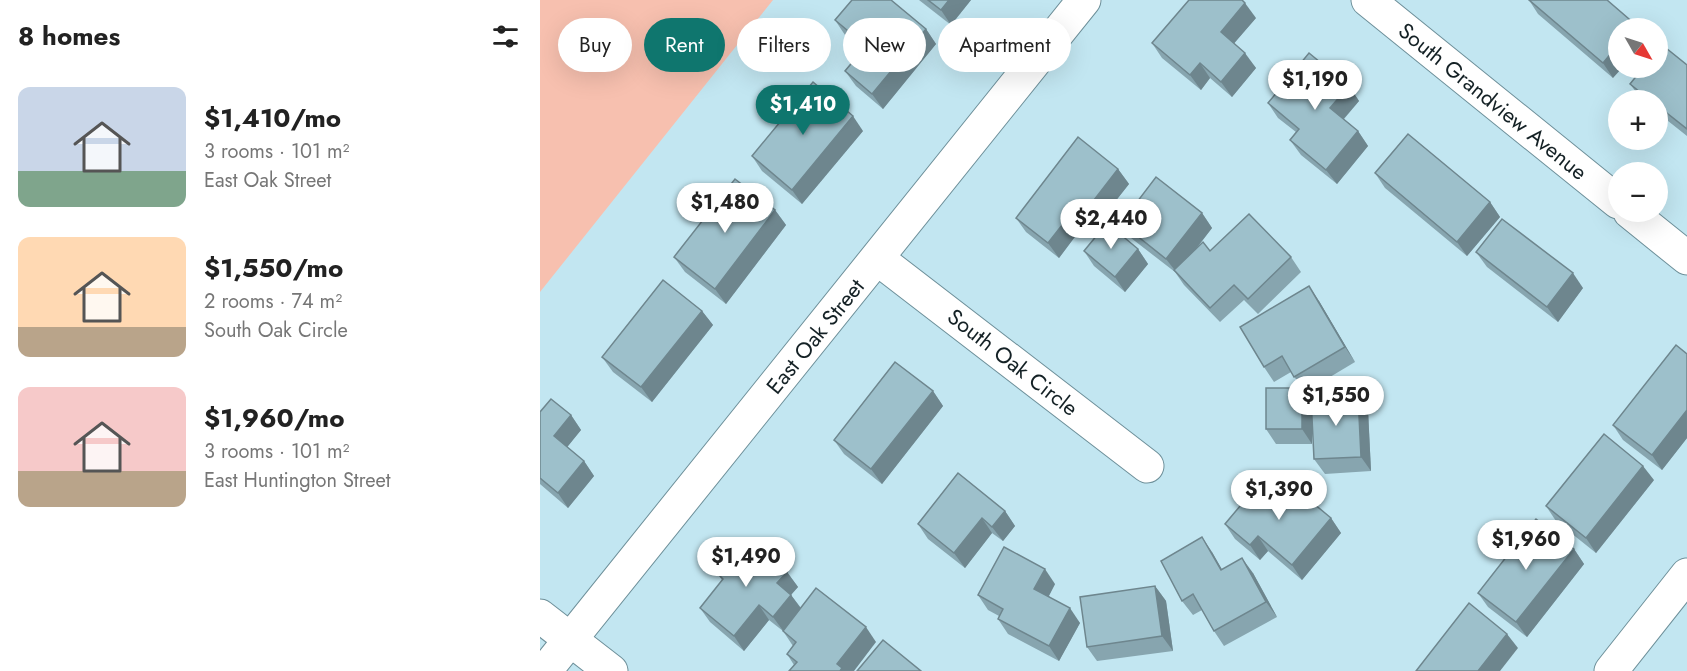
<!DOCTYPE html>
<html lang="en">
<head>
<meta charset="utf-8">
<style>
  :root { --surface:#fff; --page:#f6f6f6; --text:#222; --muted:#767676; --accent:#0f766e }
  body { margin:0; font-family:Jost,sans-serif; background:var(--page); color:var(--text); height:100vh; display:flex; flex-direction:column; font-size:22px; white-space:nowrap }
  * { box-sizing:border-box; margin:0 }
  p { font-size:20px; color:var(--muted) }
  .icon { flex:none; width:33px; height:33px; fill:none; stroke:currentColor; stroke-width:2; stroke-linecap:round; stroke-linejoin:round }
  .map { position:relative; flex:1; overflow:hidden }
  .panel { display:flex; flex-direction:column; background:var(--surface); width:540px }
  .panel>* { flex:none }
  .top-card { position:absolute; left:18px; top:18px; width:570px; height:54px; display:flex; gap:12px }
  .needle { width:39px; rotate:129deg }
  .tools { position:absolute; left:1068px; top:18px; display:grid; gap:12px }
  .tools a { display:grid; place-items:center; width:60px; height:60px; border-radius:50%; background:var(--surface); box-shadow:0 6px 24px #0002; font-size:30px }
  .price { position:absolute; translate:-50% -51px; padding:0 14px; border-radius:21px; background:#fff; color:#222; font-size:20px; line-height:39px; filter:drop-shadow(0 2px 3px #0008) }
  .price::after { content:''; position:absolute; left:50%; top:36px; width:18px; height:14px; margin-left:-9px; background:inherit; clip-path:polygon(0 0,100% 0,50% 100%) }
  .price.active { background:var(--accent); color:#fff }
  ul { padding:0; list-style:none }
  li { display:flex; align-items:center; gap:18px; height:150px; padding:0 18px }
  li span { display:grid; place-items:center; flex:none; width:168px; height:120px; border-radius:12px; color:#555 }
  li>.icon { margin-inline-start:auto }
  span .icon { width:72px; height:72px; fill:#fffc; stroke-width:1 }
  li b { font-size:26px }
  h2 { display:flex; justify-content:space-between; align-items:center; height:72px; padding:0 18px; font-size:26px }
  .chip { padding:0 21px; border-radius:27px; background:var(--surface); box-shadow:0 6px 24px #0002; font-size:21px; line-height:54px }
  .chip.active { background:var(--accent); color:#fff }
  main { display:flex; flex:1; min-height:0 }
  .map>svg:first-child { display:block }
</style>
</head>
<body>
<main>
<section class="panel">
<h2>8 homes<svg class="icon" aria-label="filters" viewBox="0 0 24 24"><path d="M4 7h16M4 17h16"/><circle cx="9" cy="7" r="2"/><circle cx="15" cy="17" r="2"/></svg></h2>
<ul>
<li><span style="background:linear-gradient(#c9d6e8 70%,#7fa58c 0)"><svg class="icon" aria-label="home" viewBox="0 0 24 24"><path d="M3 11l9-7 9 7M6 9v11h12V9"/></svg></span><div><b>$1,410/mo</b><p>3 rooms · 101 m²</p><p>East Oak Street</p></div></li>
<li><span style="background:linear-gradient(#ffd9b3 75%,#b9a48a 0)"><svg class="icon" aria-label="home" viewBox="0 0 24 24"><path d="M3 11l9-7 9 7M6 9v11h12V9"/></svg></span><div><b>$1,550/mo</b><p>2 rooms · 74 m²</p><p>South Oak Circle</p></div></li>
<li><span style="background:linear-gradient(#f6c9c9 70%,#b9a48a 0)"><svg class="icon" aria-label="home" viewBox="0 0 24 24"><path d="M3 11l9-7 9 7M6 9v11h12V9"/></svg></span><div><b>$1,960/mo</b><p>3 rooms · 101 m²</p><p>East Huntington Street</p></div></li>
</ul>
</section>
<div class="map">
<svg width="1147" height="671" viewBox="0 0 1147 671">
  <rect width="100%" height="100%" fill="#c2e6f1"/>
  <path fill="#f7c0af" d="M0,0H233L0,292Z"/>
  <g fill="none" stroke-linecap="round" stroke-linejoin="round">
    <g stroke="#6e909a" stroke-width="35">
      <g id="minor">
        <path d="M828,0L1078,202"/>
        <path d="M1090,212L1147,258"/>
        <path d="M338,259L607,466"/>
        <path d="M0,616L71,671"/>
        <path d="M5,671L544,0"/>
        <path d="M1071,671L1147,575"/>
      </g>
    </g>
    <use href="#minor" stroke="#fff" stroke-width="33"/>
  </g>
  <g fill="#87a5af">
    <path d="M379,0H431L411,25Z"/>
    <path d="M989,0L1096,25L1098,28H1078L1073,78L998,14Z"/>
    <path d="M716,18L694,43L716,68L692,97L670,78L661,90L622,58L612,43Z"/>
    <path d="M295,20L386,29L396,44L343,109L316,86L305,71L323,50L305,35Z"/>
    <path d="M1147,65V136L1118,113V100H1102L1090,84Z"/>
    <path d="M809,86L819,101L804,119L818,131L828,146L797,184L761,155L750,140L756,132L738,118L728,103Z"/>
    <path d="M323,131L262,204L222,171L212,156Z"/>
    <path d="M578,169L589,184L548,236L540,230L519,258L486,232L476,218Z"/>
    <path d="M835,173L950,202L960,217L927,256L845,188Z"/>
    <path d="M235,210L246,225L186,304L145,272L134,257Z"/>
    <path d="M662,213L672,228L656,249L751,257L761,272L718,314L704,300L680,322L644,285L635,272L591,238L581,223Z"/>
    <path d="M598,249L608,264L585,292L554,266L544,251Z"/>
    <path d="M936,252L1043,288L1018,322L947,267Z"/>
    <path d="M779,301L815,362L765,392L751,372L734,382L724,367Z"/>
    <path d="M162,311L173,325L112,402L73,372L62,357Z"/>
    <path d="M1147,354V438L1122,470L1083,440L1073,425Z"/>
    <path d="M393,391L403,406L342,484L304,454L294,440Z"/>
    <path d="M771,401L828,410L831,471L785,474L774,459L772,420V444H736L726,429Z"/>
    <path d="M0,412L31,415L41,430L27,447L44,461L54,476L28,508L0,484Z"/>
    <path d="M1114,480L1056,553L1016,521L1006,506Z"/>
    <path d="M739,496L791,518L801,533L762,580L728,551L720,560L695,539L685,524Z"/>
    <path d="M465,511L475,526L463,541L452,533L425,568L388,539L378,524Z"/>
    <path d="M1034,549L1044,564L987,637L948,607L938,593Z"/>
    <path d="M672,552L682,570L713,573L737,617L684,646L674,631L662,610L653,615L642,601Z"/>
    <path d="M247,572L258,587L251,595L261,608L336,642L254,665L247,654L253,646L243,631L229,620L204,651L170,622L160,608L182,580L177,573Z"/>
    <path d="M515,584L509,596L540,623L519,661L468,634L458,619L459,616L448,610L438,595Z"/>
    <path d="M615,586L626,601L633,651L557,661L547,647Z"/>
  </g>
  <g fill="#6e868e">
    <path d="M409,0H431L411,25L401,10Z"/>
    <path d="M705,3L716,18L691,47L681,32Z"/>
    <path d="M386,29L396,44L343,109L332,94Z"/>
    <path d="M1078,45V68H1082L1073,78L1063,63Z"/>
    <path d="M705,53L716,68L692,97L681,82Z"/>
    <path d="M660,63L670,78L661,90L650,75Z"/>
    <path d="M809,86L819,101L800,123L790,108Z"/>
    <path d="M313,116L323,131L262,204L252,190Z"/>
    <path d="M818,131L828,146L797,184L786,170Z"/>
    <path d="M578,169L589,184L548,236L537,222Z"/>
    <path d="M950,202L960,217L927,256L917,242Z"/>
    <path d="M235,210L246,225L186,304L175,289Z"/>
    <path d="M662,213L672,228L637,273L626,259Z"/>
    <path d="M530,215L540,230L519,258L508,243Z"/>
    <path d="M598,249L608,264L585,292L575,277Z"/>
    <path d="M1033,273L1043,288L1018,322L1007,307Z"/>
    <path d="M769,286L779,301L815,362L805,347Z"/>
    <path d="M162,311L173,325L112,402L101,387Z"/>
    <path d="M762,388L772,403V444L762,429Z"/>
    <path d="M393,391L403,406L342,484L331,469Z"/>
    <path d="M818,395L828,410L831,471L821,457Z"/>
    <path d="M1147,410V438L1122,470L1112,455Z"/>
    <path d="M31,415L41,430L24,451L14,436Z"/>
    <path d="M44,461L54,476L28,508L18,493Z"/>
    <path d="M1103,466L1114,480L1056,553L1046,538Z"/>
    <path d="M465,511L475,526L463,541L452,527Z"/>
    <path d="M442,518L452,533L425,568L414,553Z"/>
    <path d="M791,518L801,533L762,580L752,565Z"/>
    <path d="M718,536L728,551L720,560L710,545Z"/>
    <path d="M662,537L672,552L691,585L681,570Z"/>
    <path d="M1034,549L1044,564L987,637L976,622Z"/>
    <path d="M702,558L713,573L737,617L726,602Z"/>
    <path d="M505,569L515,584L505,603L494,589Z"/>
    <path d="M247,572L258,587L248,598L237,583Z"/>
    <path d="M615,586L626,601L633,651L622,636Z"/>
    <path d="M251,595L262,610L244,632L233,617Z"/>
    <path d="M219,605L229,620L204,651L194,636Z"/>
    <path d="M530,608L540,623L519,661L509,646Z"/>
    <path d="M326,627L336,642L314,671H300L297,664Z"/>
    <path d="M967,634L978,648L960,671H938Z"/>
  </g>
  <g fill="#9dc0cb" stroke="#6e868e" stroke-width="1.5">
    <path d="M312,0H351L386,29L332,94L305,71L326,46L295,20Z"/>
    <path d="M388,0H409L401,10Z"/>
    <path d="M649,0H702L705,3L681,32L705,53L681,82L660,63L650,75L612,43Z"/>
    <path d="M989,0H1067L1096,25L1093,28H1078V45L1063,63Z"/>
    <path d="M1121,44L1147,65V129L1118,106V100H1110L1090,84L1103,68H1118V49Z"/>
    <path d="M769,53L809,86L790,108L818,131L786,170L750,140L759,129L728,103Z"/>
    <path d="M273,82L313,116L252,190L212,156Z"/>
    <path d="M868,134L950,202L917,242L835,173Z"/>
    <path d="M538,137L578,169L537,222L530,215L508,243L476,218Z"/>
    <path d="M616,177L662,213L626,259L581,223Z"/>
    <path d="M195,179L235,210L175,289L134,257Z"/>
    <path d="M709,214L751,257L708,299L694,285L670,308L634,270L663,242L670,251Z"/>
    <path d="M962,219L1033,273L1007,307L936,252Z"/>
    <path d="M567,223L598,249L575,277L544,251Z"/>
    <path d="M123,280L162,311L101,387L62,357Z"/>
    <path d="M769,286L805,347L754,377L742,356L724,367L700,327Z"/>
    <path d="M1136,345L1147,354V410L1112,455L1073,425Z"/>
    <path d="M355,362L393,391L331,469L294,440Z"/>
    <rect x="726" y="388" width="36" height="41"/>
    <path d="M818,395L821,457L774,459L771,397Z"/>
    <path d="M11,399L31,415L14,436L44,461L18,493L0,478V412Z"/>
    <path d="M1064,434L1103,466L1046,538L1006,506Z"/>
    <path d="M418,473L465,511L452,527L442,518L414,553L378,524Z"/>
    <path d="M721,481L739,496L750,484L791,518L752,565L718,536L710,545L685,524Z"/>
    <path d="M996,519L1034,549L976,622L938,593Z"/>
    <path d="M662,537L681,570L702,558L726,602L674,631L653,594L642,601L621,561Z"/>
    <path d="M205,538L247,572L237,583L251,595L233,617L219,605L194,636L160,608L183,579L177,573Z"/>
    <path d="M464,547L505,569L494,589L530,608L509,646L458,619L463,609L438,595Z"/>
    <path d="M615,586L622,636L547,647L540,597Z"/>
    <path d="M276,588L326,627L297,664L302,668L300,671H249L257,662L247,654L256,642L243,631Z"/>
    <path d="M929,603L967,634L938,671H876Z"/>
    <path d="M343,640L381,671H317Z"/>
  </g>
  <g text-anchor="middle" stroke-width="5" stroke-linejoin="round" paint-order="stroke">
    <g font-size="22" fill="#142125" stroke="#fff">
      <text transform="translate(953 101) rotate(39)" y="8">South Grandview Avenue</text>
      <text transform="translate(275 336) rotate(-51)" y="8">East Oak Street</text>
      <text transform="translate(473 362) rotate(38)" y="8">South Oak Circle</text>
    </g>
  </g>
</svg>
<div class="tools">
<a><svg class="needle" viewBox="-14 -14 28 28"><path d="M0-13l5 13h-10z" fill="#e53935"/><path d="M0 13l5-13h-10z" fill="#767676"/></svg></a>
<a>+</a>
<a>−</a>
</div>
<b class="price" style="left:775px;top:111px">$1,190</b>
<b class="price active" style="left:263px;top:136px">$1,410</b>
<b class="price" style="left:185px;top:234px">$1,480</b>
<b class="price" style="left:571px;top:250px">$2,440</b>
<b class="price" style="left:796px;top:427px">$1,550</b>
<b class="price" style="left:739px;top:521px">$1,390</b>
<b class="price" style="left:986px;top:571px">$1,960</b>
<b class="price" style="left:206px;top:588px">$1,490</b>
<div class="top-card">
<a class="chip">Buy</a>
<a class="chip active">Rent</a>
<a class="chip">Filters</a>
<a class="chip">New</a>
<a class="chip">Apartment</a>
</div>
</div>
</main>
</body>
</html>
